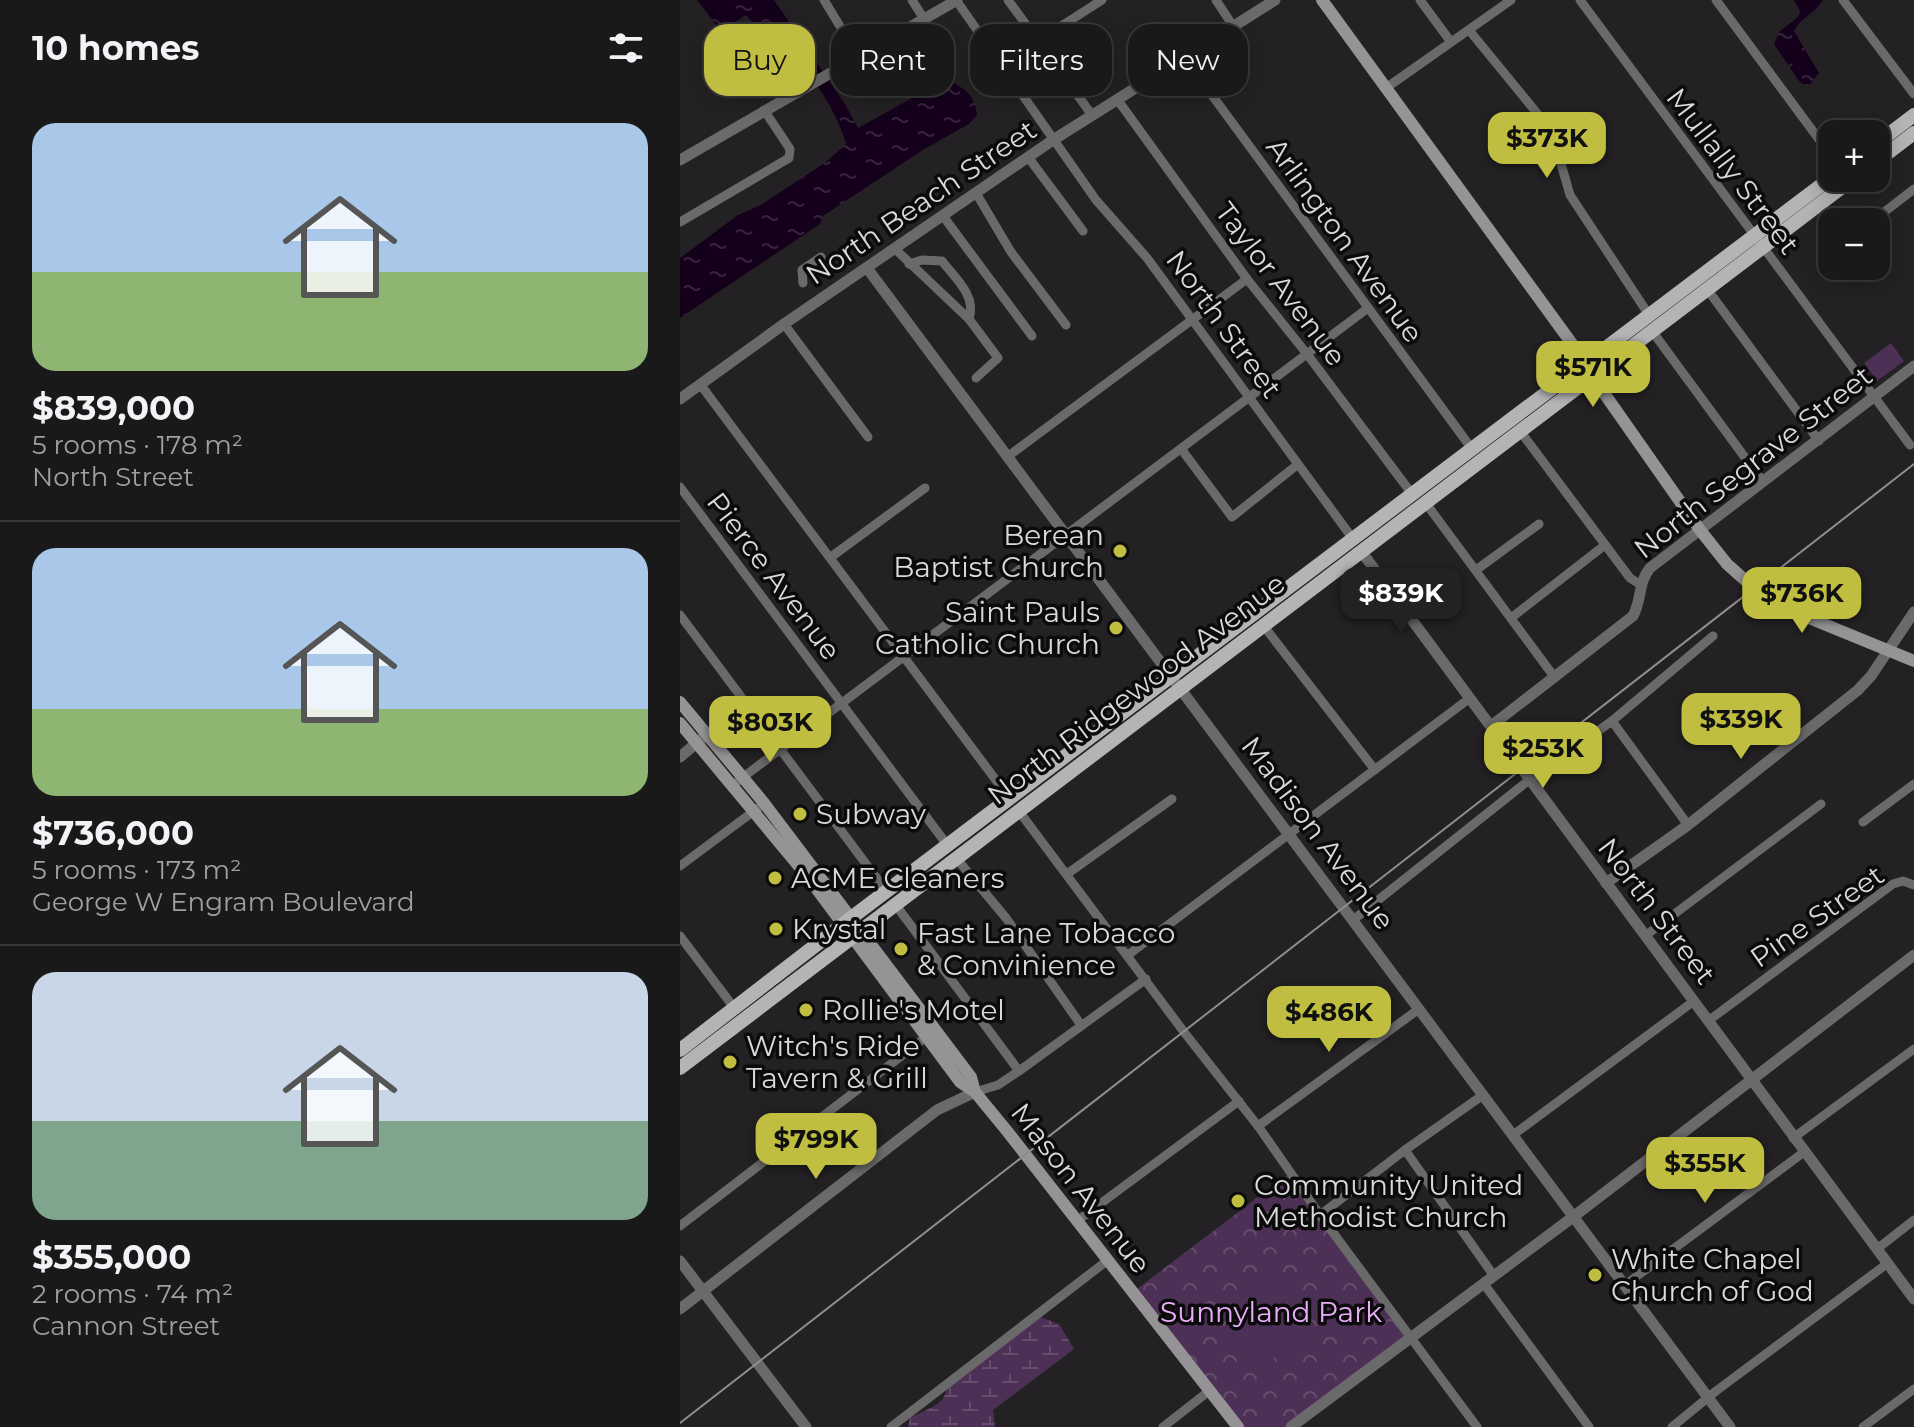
<!DOCTYPE html>
<html lang="en">
<head>
<meta charset="utf-8">
<style>
  :root { --surface:#1a191a; --page:#232223; --text:#f1f3f6; --muted:#9fa0a2; --line:#383839; --accent:#bfbe41 }
  body { margin:0; font-family:Montserrat,sans-serif; background:var(--page); color:var(--text); height:100vh; display:flex; flex-direction:column; font-size:30px; white-space:nowrap }
  * { box-sizing:border-box; margin:0 }
  p { font-size:26px; color:var(--muted) }
  .icon { flex:none; width:44px; height:44px; fill:none; stroke:currentColor; stroke-width:2; stroke-linecap:round; stroke-linejoin:round }
  .map { position:relative; flex:1; overflow:hidden }
  .drawer { display:flex; flex-direction:column; background:var(--surface); width:680px }
  .drawer>* { flex:none }
  .top-card { position:absolute; left:24px; top:24px; width:760px; height:72px; display:flex; gap:16px }
  .buttons { position:absolute; left:1138px; top:120px; display:grid; gap:16px }
  .buttons a { display:grid; place-items:center; width:72px; height:72px; border-radius:16px; background:var(--surface); box-shadow:0 4px 20px #0003,0 0 0 2px var(--line); font-size:40px }
  .price { position:absolute; translate:-50% -68px; padding:0 18px; border-radius:16px; background:var(--accent); color:#111; font-size:26px; line-height:52px; filter:drop-shadow(0 2px 4px #0008) }
  .price::after { content:''; position:absolute; left:50%; top:48px; width:24px; height:18px; margin-left:-12px; background:inherit; clip-path:polygon(0 0,100% 0,50% 100%) }
  .price.selected { background:#222; color:#fff }
  ul { padding:0; list-style:none }
  li { display:grid; align-content:center; gap:16px; height:424px; padding:0 32px }
  li+li { border-top:2px solid var(--line) }
  li span { display:grid; place-items:center; height:248px; border-radius:24px; color:#555 }
  li>.icon { margin-inline-start:auto }
  span .icon { width:144px; height:144px; fill:#fffc; stroke-width:1 }
  li b { font-size:34px }
  h2 { display:flex; justify-content:space-between; align-items:center; height:96px; padding:0 32px; font-size:34px }
  .chip { padding:0 28px; border-radius:24px; background:var(--surface); box-shadow:0 4px 20px #0003,0 0 0 2px var(--line); font-size:28px; line-height:72px }
  .chip.selected { background:var(--accent); color:#111 }
  main { display:flex; flex:1; min-height:0 }
  .map>svg:first-child { display:block }
</style>
</head>
<body>
<main>
<section class="drawer">
<h2>10 homes<svg class="icon" aria-label="filters" viewBox="0 0 24 24"><path d="M4 7h16M4 17h16"/><circle cx="9" cy="7" r="2"/><circle cx="15" cy="17" r="2"/></svg></h2>
<ul>
<li><span style="background:linear-gradient(#a9c7e8 60%,#8fb573 0)"><svg class="icon" aria-label="home" viewBox="0 0 24 24"><path d="M3 11l9-7 9 7M6 9v11h12V9"/></svg></span><div><b>$839,000</b><p>5 rooms · 178 m²</p><p>North Street</p></div></li>
<li><span style="background:linear-gradient(#a9c7e8 65%,#8fb573 0)"><svg class="icon" aria-label="home" viewBox="0 0 24 24"><path d="M3 11l9-7 9 7M6 9v11h12V9"/></svg></span><div><b>$736,000</b><p>5 rooms · 173 m²</p><p>George W Engram Boulevard</p></div></li>
<li><span style="background:linear-gradient(#c9d6e8 60%,#7fa58c 0)"><svg class="icon" aria-label="home" viewBox="0 0 24 24"><path d="M3 11l9-7 9 7M6 9v11h12V9"/></svg></span><div><b>$355,000</b><p>2 rooms · 74 m²</p><p>Cannon Street</p></div></li>
</ul>
</section>
<div class="map">
<svg width="1234" height="1427" viewBox="0 0 1234 1427">
  <defs>
    <pattern id="wetland-marsh" width="20" height="14" patternUnits="userSpaceOnUse" patternTransform="scale(2)"><rect width="20" height="14" fill="#4d3055"/><path d="M1 5h8M5 5V1M11 12h8M15 12V8" fill="none" stroke="#664d6d"/></pattern>
    <pattern id="park-crowns" width="20" height="18" patternUnits="userSpaceOnUse" patternTransform="scale(2)"><rect width="20" height="18" fill="#4d3055"/><path d="M2 6a3 3 0 1 1 6 0M12 15a3 3 0 1 1 6 0" fill="none" stroke="#664d6d"/></pattern>
    <pattern id="water-ripples" width="26" height="14" patternUnits="userSpaceOnUse" patternTransform="scale(2)"><rect width="26" height="14" fill="#15001c"/><path d="M2 4q2-2 4 0t4 0M15 11q2-2 4 0t4 0" fill="none" stroke="#36243c"/></pattern>
  </defs>
  <rect width="100%" height="100%" fill="#232123"/>
  <path fill="url(#wetland-marsh)" d="M360,1317L379,1324L394,1349L313,1410L315,1427H228L230,1418C245,1409 264,1407 267,1388Z"/>
  <path fill="url(#park-crowns)" d="M611,1172L730,1337L611,1427H558L453,1292Z"/>
  <g fill="#4d3055">
    <path d="M1211,343L1224,361L1197,381L1184,363Z"/>
    <path d="M596,1269L633,1331L628,1338L569,1373C541,1328 548,1295 596,1269Z"/>
  </g>
  <g fill="url(#water-ripples)">
    <path d="M17,0H94L165,104L178,128L265,80C284,87 295,94 297,115L289,124L241,151L143,216L140,224L0,318V258L58,215L81,205L146,162L166,144C155,101 114,56 89,20L77,28L66,15L41,31Z"/>
    <path d="M1114,0H1143C1136,13 1120,18 1114,31L1139,73L1130,84H1123L1119,81L1094,44L1099,32L1119,16L1120,11Z"/>
  </g>
  <g fill="none" stroke-linecap="round" stroke-linejoin="round">
    <g stroke="#6b6a6b" stroke-width="9">
      <path d="M144,0L178,56"/>
      <path d="M232,0L244,19"/>
      <path d="M276,0L416,200L467,258L673,539"/>
      <path d="M328,0L412,115"/>
      <path d="M536,0L553,26"/>
      <path d="M740,0L771,42"/>
      <path d="M900,0L1230,445"/>
      <path d="M1036,0L1152,157"/>
      <path d="M1163,0L1234,94"/>
      <path d="M789,30L865,123L875,143L890,195L969,315"/>
      <path d="M358,41L422,0"/>
      <path d="M504,57L792,449"/>
      <path d="M706,88L831,0"/>
      <path d="M437,99L567,279L627,354L732,494"/>
      <path d="M348,157L403,231"/>
      <path d="M296,193L331,252L386,325"/>
      <path d="M263,216L352,336"/>
      <path d="M1199,216L1234,189"/>
      <path d="M0,222L109,158L110,149L84,110"/>
      <path d="M214,248L290,320"/>
      <path d="M229,264L242,260L262,261C275,278 297,296 289,319L318,358L296,378"/>
      <path d="M123,283L122,270L141,257"/>
      <path d="M1027,289L1139,441"/>
      <path d="M104,324L188,437"/>
      <path d="M972,331L1083,482"/>
      <path d="M20,384L330,799"/>
      <path d="M840,431L950,578L961,585"/>
      <path d="M502,450L552,517L617,465"/>
      <path d="M327,457L567,279"/>
      <path d="M0,487L268,846"/>
      <path d="M745,502L875,678"/>
      <path d="M151,557L245,488"/>
      <path d="M796,570L859,524"/>
      <path d="M0,615L207,892"/>
      <path d="M831,618L925,545"/>
      <path d="M583,625L695,770"/>
      <path d="M932,721L1008,825"/>
      <path d="M58,781L688,308"/>
      <path d="M338,810L504,1032L578,1126L640,1215L797,1427"/>
      <path d="M1183,822L1234,784"/>
      <path d="M276,858L326,918L401,1025"/>
      <path d="M0,866L78,808"/>
      <path d="M387,874L492,799"/>
      <path d="M215,904L339,1071"/>
      <path d="M673,920L849,780L932,721L1033,636"/>
      <path d="M0,936L55,1009"/>
      <path d="M965,936L1141,804"/>
      <path d="M448,955L790,698"/>
      <path d="M1028,1021L1213,884L1223,881L1234,885"/>
      <path d="M295,1092L318,1085L339,1071L466,979"/>
      <path d="M578,1126L739,1009"/>
      <path d="M833,1135L1014,1001"/>
      <path d="M1113,1138L1234,1049"/>
      <path d="M725,1150L814,1276"/>
      <path d="M640,1215L725,1150L803,1095"/>
      <path d="M397,1221L559,1101"/>
      <path d="M0,1226L246,1037"/>
      <path d="M1197,1249L1234,1220"/>
      <path d="M804,1284L909,1427"/>
      <path d="M945,1285L1124,1152"/>
      <path d="M211,1427L428,1260"/>
      <path d="M483,1427L529,1391"/>
      <path d="M992,1427L1036,1391L1208,1263"/>
      <path d="M1183,1427L1234,1389"/>
    </g>
    <g stroke="#6b6a6b" stroke-width="11">
      <path d="M0,160L277,0"/>
      <path d="M187,268L1050,1427"/>
      <path d="M0,399L104,324L373,140L595,0"/>
      <path d="M681,551L1234,1299"/>
      <path d="M811,726L953,616C962,600 958,582 970,568L1234,366"/>
      <path d="M0,757L26,735"/>
      <path d="M926,883L1008,825L1178,690L1191,676L1234,612"/>
      <path d="M0,1261L126,1427"/>
      <path d="M0,1309L257,1110L295,1092"/>
      <path d="M611,1427L893,1217L1234,955"/>
    </g>
    <g stroke="#959395" stroke-width="12">
      <path d="M642,0L906,363L912,376L1020,530L1047,564L1075,589L1100,606L1234,661"/>
      <path d="M0,702L84,803L291,1077L295,1092"/>
      <path d="M0,723L127,876L280,1082L295,1092L327,1131L558,1427"/>
    </g>
    <g stroke="#b5b3b6" stroke-width="14">
      <path d="M1196,144L1234,115"/>
      <path d="M1196,162L1234,133"/>
      <path d="M0,1050L171,918L1152,177"/>
      <path d="M0,1068L1174,178"/>
    </g>
    <path stroke="#8e8d8f" stroke-width="2" d="M0,1423L1234,464"/>
  </g>
  <g fill="#bfbe41" stroke="#0c0b0c" stroke-width="3">
    <circle cx="440" cy="551" r="8"/>
    <circle cx="436" cy="628" r="8"/>
    <circle cx="120" cy="814" r="8"/>
    <circle cx="95" cy="878" r="8"/>
    <circle cx="96" cy="929" r="8"/>
    <circle cx="221" cy="949" r="8"/>
    <circle cx="126" cy="1010" r="8"/>
    <circle cx="50" cy="1062" r="8"/>
    <circle cx="558" cy="1201" r="8"/>
    <circle cx="915" cy="1275" r="8"/>
  </g>
  <g text-anchor="middle" stroke-width="7" stroke-linejoin="round" paint-order="stroke">
    <g font-size="28" fill="#d9d8da" stroke="#0c0b0c">
      <text transform="translate(1053 171) rotate(53)" y="10">Mullally Street</text>
      <text transform="translate(241 202) rotate(-34)" y="10">North Beach Street</text>
      <text transform="translate(665 240) rotate(54)" y="10">Arlington Avenue</text>
      <text transform="translate(601 284) rotate(53)" y="10">Taylor Avenue</text>
      <text transform="translate(544 324) rotate(54)" y="10">North Street</text>
      <text transform="translate(1073 462) rotate(-38)" y="10">North Segrave Street</text>
      <text transform="translate(94 576) rotate(53)" y="10">Pierce Avenue</text>
      <text transform="translate(456 689) rotate(-37)" y="10">North Ridgewood Avenue</text>
      <text transform="translate(638 833) rotate(53)" y="10">Madison Avenue</text>
      <text transform="translate(977 911) rotate(53)" y="10">North Street</text>
      <text transform="translate(1137 916) rotate(-35)" y="10">Pine Street</text>
      <text transform="translate(401 1188) rotate(52)" y="10">Mason Avenue</text>
    </g>
    <g font-size="28" fill="#d9d8da" stroke="#0c0b0c" text-anchor="start">
      <text x="424" y="545" text-anchor="end">Berean<tspan x="424" dy="32">Baptist Church</tspan></text>
      <text x="420" y="622" text-anchor="end">Saint Pauls<tspan x="420" dy="32">Catholic Church</tspan></text>
      <text x="136" y="824">Subway</text>
      <text x="111" y="888">ACME Cleaners</text>
      <text x="112" y="939">Krystal</text>
      <text x="237" y="943">Fast Lane Tobacco<tspan x="237" dy="32">&amp; Convinience</tspan></text>
      <text x="142" y="1020">Rollie's Motel</text>
      <text x="66" y="1056">Witch's Ride<tspan x="66" dy="32">Tavern &amp; Grill</tspan></text>
      <text x="574" y="1195">Community United<tspan x="574" dy="32">Methodist Church</tspan></text>
      <text x="931" y="1269">White Chapel<tspan x="931" dy="32">Church of God</tspan></text>
    </g>
    <g font-size="28" fill="#e9adfa" stroke="#0c0b0c">
      <text x="591" y="1322">Sunnyland Park</text>
    </g>
  </g>
</svg>
<div class="buttons">
<a>+</a>
<a>−</a>
</div>
<b class="price" style="left:867px;top:180px">$373K</b>
<b class="price" style="left:913px;top:409px">$571K</b>
<b class="price selected" style="left:721px;top:635px">$839K</b>
<b class="price" style="left:1122px;top:635px">$736K</b>
<b class="price" style="left:1061px;top:761px">$339K</b>
<b class="price" style="left:90px;top:764px">$803K</b>
<b class="price" style="left:863px;top:790px">$253K</b>
<b class="price" style="left:649px;top:1054px">$486K</b>
<b class="price" style="left:136px;top:1181px">$799K</b>
<b class="price" style="left:1025px;top:1205px">$355K</b>
<div class="top-card">
<a class="chip selected">Buy</a>
<a class="chip">Rent</a>
<a class="chip">Filters</a>
<a class="chip">New</a>
</div>
</div>
</main>
</body>
</html>
